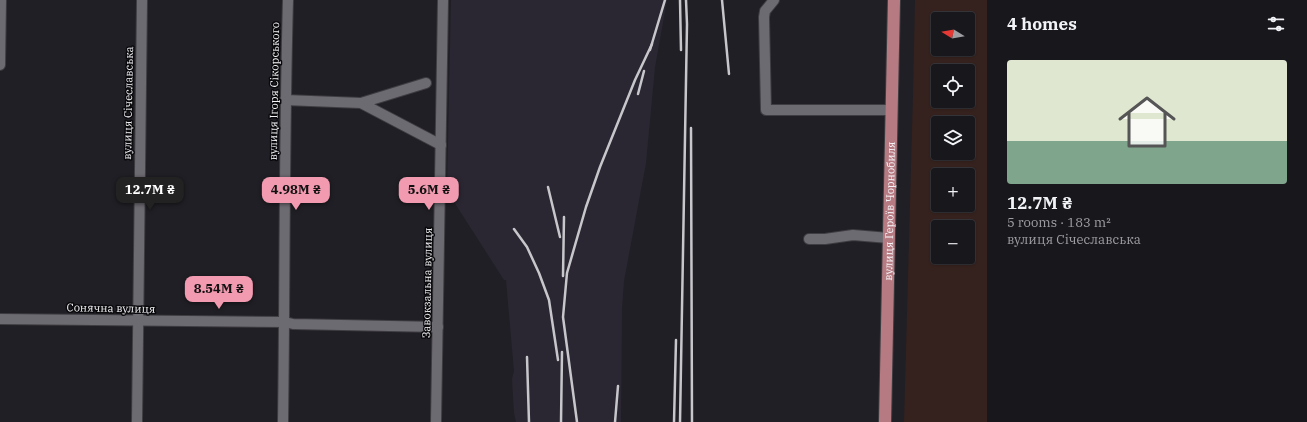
<!DOCTYPE html>
<html lang="en">
<head>
<meta charset="utf-8">
<style>
  :root { --surface:#18171c; --page:#212025; --text:#f1f3f6; --muted:#9f9fa3; --line:#36363b; --accent:#f29ab0 }
  body { margin:0; font-family:"IBM Plex Serif",serif; background:var(--page); color:var(--text); height:100vh; display:flex; flex-direction:column; font-size:15px; white-space:nowrap }
  * { box-sizing:border-box; margin:0 }
  p { font-size:13px; color:var(--muted) }
  .icon { flex:none; width:22px; height:22px; fill:none; stroke:currentColor; stroke-width:2; stroke-linecap:round; stroke-linejoin:round }
  .map { position:relative; flex:1; overflow:hidden }
  .details { display:flex; flex-direction:column; background:var(--surface); width:320px }
  .details>* { flex:none }
  .needle { width:26px; rotate:281deg }
  .buttons { position:absolute; left:931px; top:12px; display:grid; gap:8px }
  .buttons a { display:grid; place-items:center; width:44px; height:44px; border-radius:4px; background:var(--surface); box-shadow:0 1px 3px #0004,0 0 0 1px var(--line); font-size:20px }
  .price { position:absolute; translate:-50% -34px; padding:0 9px; border-radius:8px; background:var(--accent); color:#111; font-size:13px; line-height:26px; filter:drop-shadow(0 1px 2px #0008) }
  .price::after { content:''; position:absolute; left:50%; top:24px; width:12px; height:9px; margin-left:-6px; background:inherit; clip-path:polygon(0 0,100% 0,50% 100%) }
  .price.active { background:#222; color:#fff }
  ul { padding:0; list-style:none }
  li { display:grid; align-content:center; gap:8px; height:212px; padding:0 20px }
  li span { display:grid; place-items:center; height:124px; border-radius:4px; color:#555 }
  li>.icon { margin-inline-start:auto }
  span .icon { width:72px; height:72px; fill:#fffc; stroke-width:1 }
  li b { font-size:17px }
  h2 { display:flex; justify-content:space-between; align-items:center; height:48px; padding:0 20px; font-size:17px }
  main { display:flex; flex:1; min-height:0 }
  .map>svg:first-child { display:block }
</style>
</head>
<body>
<main>
<div class="map">
<svg width="987" height="422" viewBox="0 0 987 422">
  <rect width="100%" height="100%" fill="#201f25"/>
  <path fill="#2a2732" d="M451,0H667L655,67L646,163L624,281L622,308L621,422H516L514,413L512,379L514,371L506,280H504L447,191Z"/>
  <path fill="#35221e" fill-rule="evenodd" d="M915,0H987V422H904L913,95ZM938,19H968V49H938ZM938,71H968V101H938ZM938,123H968V153H938ZM938,175H968V205H938ZM938,227H968V257H938Z"/>
  <g fill="none" stroke-linecap="round" stroke-linejoin="round">
    <g stroke="#3e3d41" stroke-width="12">
      <g id="minor">
        <path d="M774,0L765,11L764,17L766,110H892"/>
        <path d="M0,65L1,0"/>
        <path d="M285,100L361,103L441,145"/>
        <path d="M361,103L426,83"/>
        <path d="M809,239H825L853,235L889,238"/>
        <path d="M0,319L285,322L293,324L438,327"/>
        <path d="M137,422L142,0"/>
        <path d="M283,422C285,281 284,141 288,0"/>
        <path d="M436,422L443,0"/>
      </g>
    </g>
    <g stroke="#3e3d41" stroke-width="14">
      <g id="major">
        <path id="s1" d="M885,422L894,0"/>
      </g>
    </g>
    <use href="#minor" stroke="#6d6b72" stroke-width="10"/>
    <use href="#major" stroke="#b67b82" stroke-width="12"/>
    <g stroke="#c7c6cb" stroke-width="2.5">
      <path d="M680,0L681,50"/>
      <path d="M722,0L729,74"/>
      <path d="M650,50L665,0"/>
      <path d="M638,94L644,71"/>
      <path d="M691,128L692,422"/>
      <path d="M548,187L560,237"/>
      <path d="M514,229L527,247L539,273L549,300L558,360"/>
      <path d="M563,276L564,217"/>
      <path d="M527,357L529,422"/>
      <path d="M561,422L562,352"/>
      <path d="M577,422L563,317L567,273L586,207L600,167L635,80L652,44"/>
      <path d="M615,422L618,386"/>
      <path d="M674,422L676,340"/>
      <path d="M680,422L687,24L686,0"/>
    </g>
  </g>
  <g text-anchor="middle" stroke-width="3" stroke-linejoin="round" paint-order="stroke">
    <g font-size="11" fill="#f5f4f8" stroke="#0a090c">
      <text transform="translate(274 91) rotate(-89)" y="4">вулиця Ігоря Сікорського</text>
      <text transform="translate(128 103) rotate(-89)" y="4">вулиця Січеславська</text>
      <text dy="4" stroke="none"><textPath href="#s1" startOffset="211">вулиця Героїв Чорнобиля</textPath></text>
      <text transform="translate(427 283) rotate(-89)" y="4">Завокзальна вулиця</text>
      <text transform="translate(111 308) rotate(1)" y="4">Сонячна вулиця</text>
    </g>
  </g>
</svg>
<div class="buttons">
<a><svg class="needle" viewBox="-14 -14 28 28"><path d="M0-13l5 13h-10z" fill="#e53935"/><path d="M0 13l5-13h-10z" fill="#9f9fa3"/></svg></a>
<a><svg class="icon" aria-label="locate" viewBox="0 0 24 24"><circle cx="12" cy="12" r="6"/><path d="M12 2v4M12 18v4M2 12h4M18 12h4"/></svg></a>
<a><svg class="icon" aria-label="layers" viewBox="0 0 24 24"><path d="M12 4l9 5-9 5-9-5zM3 14l9 5 9-5"/></svg></a>
<a>+</a>
<a>−</a>
</div>
<b class="price active" style="left:150px;top:211px">12.7M ₴</b>
<b class="price" style="left:296px;top:211px">4.98M ₴</b>
<b class="price" style="left:429px;top:211px">5.6M ₴</b>
<b class="price" style="left:219px;top:310px">8.54M ₴</b>
</div>
<section class="details">
<h2>4 homes<svg class="icon" aria-label="filters" viewBox="0 0 24 24"><path d="M4 7h16M4 17h16"/><circle cx="9" cy="7" r="2"/><circle cx="15" cy="17" r="2"/></svg></h2>
<ul>
<li><span style="background:linear-gradient(#dfe7d0 65%,#7fa58c 0)"><svg class="icon" aria-label="home" viewBox="0 0 24 24"><path d="M3 11l9-7 9 7M6 9v11h12V9"/></svg></span><div><b>12.7M ₴</b><p>5 rooms · 183 m²</p><p>вулиця Січеславська</p></div></li>
</ul>
</section>
</main>
</body>
</html>
